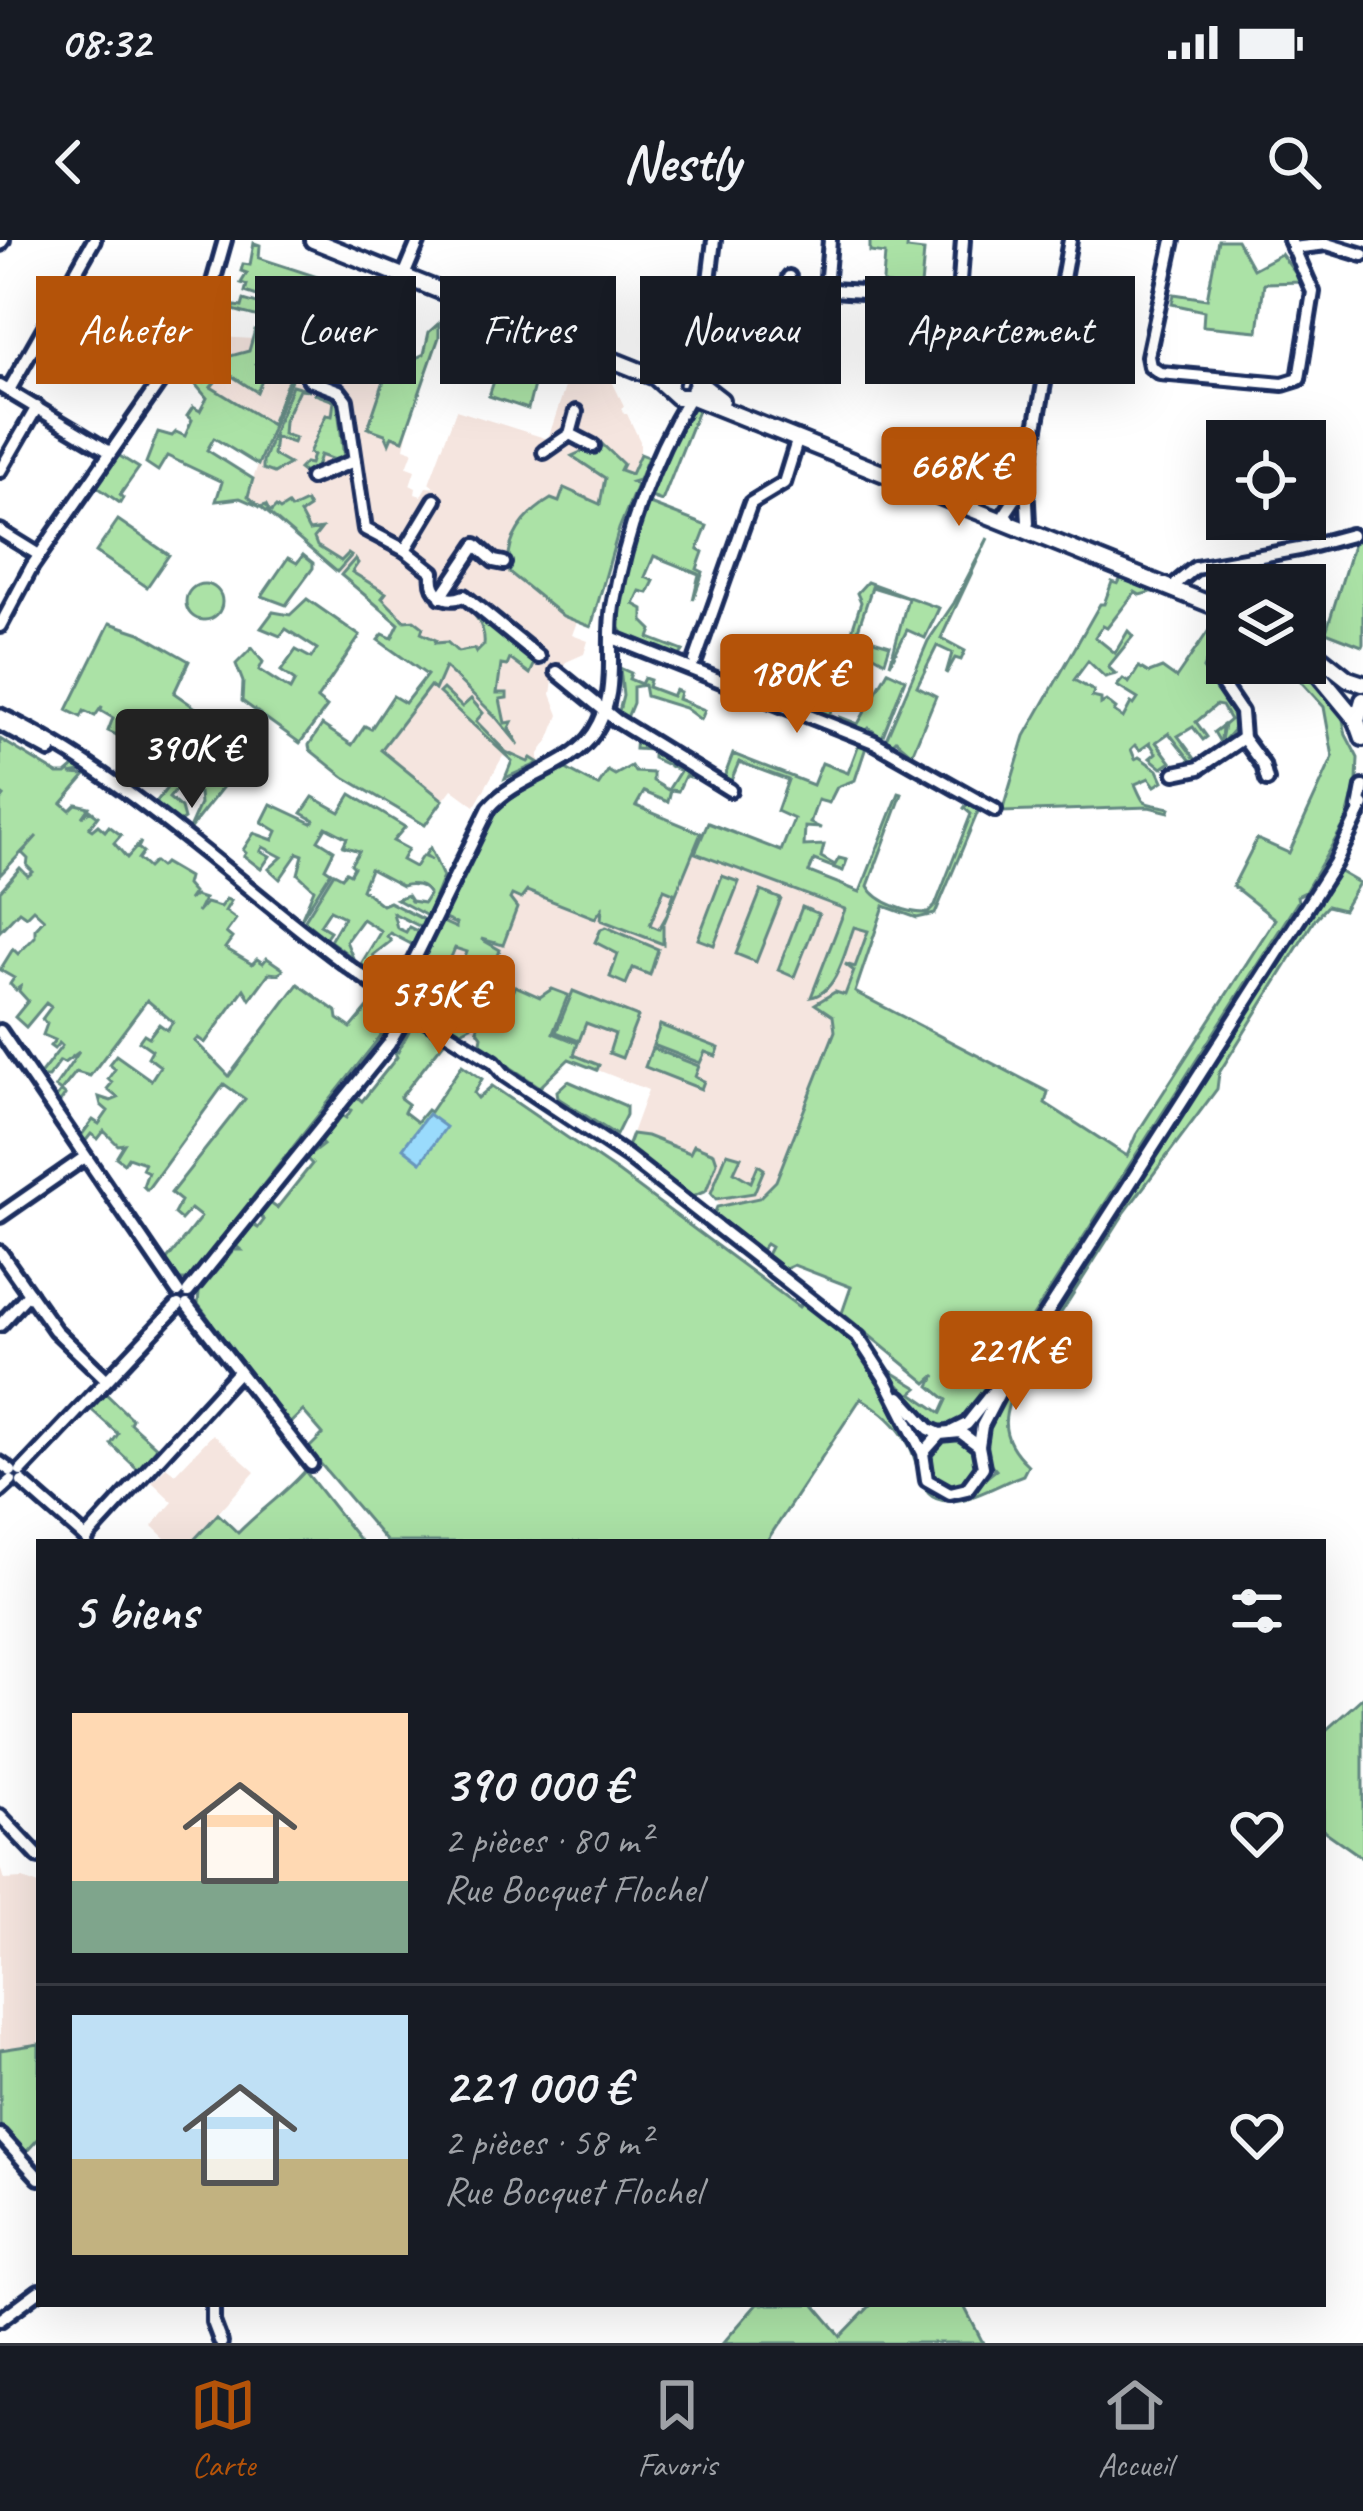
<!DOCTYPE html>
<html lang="fr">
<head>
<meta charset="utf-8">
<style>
  :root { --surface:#171b24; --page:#242831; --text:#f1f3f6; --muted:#9ea1a6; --line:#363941; --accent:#b45309 }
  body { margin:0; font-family:Caveat,sans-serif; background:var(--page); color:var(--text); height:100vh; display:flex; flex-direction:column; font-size:45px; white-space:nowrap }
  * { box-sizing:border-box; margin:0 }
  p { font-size:39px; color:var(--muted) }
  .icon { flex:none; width:66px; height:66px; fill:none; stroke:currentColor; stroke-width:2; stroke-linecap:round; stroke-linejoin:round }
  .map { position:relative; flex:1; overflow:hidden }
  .sheet { position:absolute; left:36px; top:1299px; width:1290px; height:768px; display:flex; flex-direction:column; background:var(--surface); border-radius:0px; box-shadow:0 12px 48px #0002 }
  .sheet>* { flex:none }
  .hud { position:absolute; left:36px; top:36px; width:1293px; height:108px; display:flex; gap:24px }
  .buttons { position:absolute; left:1206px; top:180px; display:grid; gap:24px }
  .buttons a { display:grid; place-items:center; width:120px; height:120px; border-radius:0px; background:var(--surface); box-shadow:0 12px 48px #0002; font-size:60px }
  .price { position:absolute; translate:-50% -102px; padding:0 27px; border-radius:12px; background:var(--accent); color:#fff; font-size:39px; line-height:78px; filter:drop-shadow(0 3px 6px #0008) }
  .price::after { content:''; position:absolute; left:50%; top:72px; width:36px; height:27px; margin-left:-18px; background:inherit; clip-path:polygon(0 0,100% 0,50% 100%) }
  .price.current { background:#222; color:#fff }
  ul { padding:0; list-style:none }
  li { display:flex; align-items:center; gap:36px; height:300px; padding:0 36px }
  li+li { border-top:3px solid var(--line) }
  li span { display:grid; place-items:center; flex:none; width:336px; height:240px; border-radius:0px; color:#555 }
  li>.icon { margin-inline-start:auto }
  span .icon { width:144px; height:144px; fill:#fffc; stroke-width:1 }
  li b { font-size:51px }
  h2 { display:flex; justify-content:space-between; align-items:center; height:144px; padding:0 36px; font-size:51px }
  .tag { padding:0 42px; border-radius:0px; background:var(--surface); box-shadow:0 12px 48px #0002; font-size:42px; line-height:108px }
  .tag.current { background:var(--accent); color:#fff }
  .status { display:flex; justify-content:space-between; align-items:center; height:84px; padding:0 60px; background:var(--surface); direction:ltr }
  .status svg { height:33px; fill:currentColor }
  header { display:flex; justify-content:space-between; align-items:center; height:156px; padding:0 36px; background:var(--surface); font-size:54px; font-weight:700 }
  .dock { display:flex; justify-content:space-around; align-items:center; height:168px; border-top:3px solid var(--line); background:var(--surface); font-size:33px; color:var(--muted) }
  .dock a { display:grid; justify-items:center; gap:6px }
  .dock .current { color:var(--accent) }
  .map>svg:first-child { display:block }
</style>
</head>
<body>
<div class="status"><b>08:32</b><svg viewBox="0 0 49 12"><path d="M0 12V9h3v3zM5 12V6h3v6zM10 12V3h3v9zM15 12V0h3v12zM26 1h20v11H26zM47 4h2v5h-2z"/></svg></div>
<header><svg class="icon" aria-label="back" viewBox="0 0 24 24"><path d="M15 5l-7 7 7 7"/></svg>Nestly<svg class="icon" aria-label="search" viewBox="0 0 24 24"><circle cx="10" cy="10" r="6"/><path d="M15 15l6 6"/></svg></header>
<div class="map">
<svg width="1363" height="2103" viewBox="0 0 1363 2103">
  <rect width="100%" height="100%" fill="#fff"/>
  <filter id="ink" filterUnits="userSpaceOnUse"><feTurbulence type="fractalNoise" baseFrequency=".00833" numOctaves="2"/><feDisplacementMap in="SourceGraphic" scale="24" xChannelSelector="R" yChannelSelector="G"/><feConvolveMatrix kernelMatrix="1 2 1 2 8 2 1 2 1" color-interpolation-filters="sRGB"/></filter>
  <g filter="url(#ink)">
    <g fill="#f5e5df">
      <path d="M259,78L299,90L298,95L391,123L376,166L410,180L404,208L413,211L407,227L415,230L410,245L416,248L415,254L421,256L426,247L435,248L429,243L456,170L548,199L569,135H574L576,121L601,128L611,139L624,166L621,168L624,174H627L640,201V214L572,395L588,401L584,414L566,422L553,440L551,454L559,475L550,498L539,514V523L529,530L503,516L475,566L452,549L425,585L357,543L430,446L435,449L446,422L247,256L272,185L186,132L196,118L201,121L213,102L216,107L223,103L221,97L253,99Z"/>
      <path d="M558,536L884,665L855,752L868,761L769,1006L766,1004L761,1010L714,974L720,965L711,951L698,952L692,957L627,907L648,850L570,819L540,847L480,807L479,790L466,786L459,792L413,755L409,745L492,575Z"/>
      <path d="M213,1194L255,1232L192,1302H169L152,1286L173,1262L152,1242L166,1227L175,1234Z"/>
      <path d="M0,1627L4,1640L23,1639L39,1645V1804L0,1810Z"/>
    </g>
    <g fill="#abe2a6" stroke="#638882" stroke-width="3">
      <path d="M870,0H908L907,9L924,11L918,82L890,80L891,55L882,54L885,14L870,12Z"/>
      <path d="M1218,0H1237L1253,29L1281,14L1302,42L1264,43L1258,91L1203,86L1204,71L1172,64L1174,54L1207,59Z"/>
      <path d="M254,3L260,5L259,18L333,42L338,46L337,52L348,57L344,68L367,74L365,81L383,90L381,95L385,92V96L399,99L396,107L418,117L424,114L429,92L439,83V97L403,200L392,196L389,203L385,194L368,188L390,123L317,101L313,110L301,113C285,79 267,80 233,70L235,66L242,67L244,60L294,75L299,61L311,64L317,48L313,46L307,56L268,44L260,57L245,52L247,45L241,43L247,33L241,31L243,24L250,25Z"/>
      <path d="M255,90L266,93L256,124L267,128L257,152L224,131L211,147L271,184L292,130L283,122L288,120L284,112L274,108L269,113L272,95L281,101L295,129L258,225L214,198L207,210L253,239L248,256L260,267L266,265L270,273L276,267L280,270L288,265L291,269L306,262L309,268L300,274L309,291L321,289L314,298L317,306L341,321L348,314L351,316L337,332L261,267L240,258L216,261L222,242L167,216L158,231L146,223L158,192L172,196L176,192L185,196L192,180L187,176L193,167L200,171L207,158L196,145L199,140L204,142L223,118L249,111Z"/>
      <path d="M487,109L498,113L500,110L531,122L524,141L534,145L528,169L489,156L497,132L493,129L495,121L489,128L481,125Z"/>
      <path d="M292,145L310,150L299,149L284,181L283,194L295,198L293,203L275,197L273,215L289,224L274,233L263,229V221Z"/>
      <path d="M316,151L337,160L344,218L337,221L320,215L314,233L308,236L299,229L305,223L310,224L313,215L309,213L326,175L332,176L334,161L315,154Z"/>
      <path d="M694,167L699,168L662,261L648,256L683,173Z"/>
      <path d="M601,203L623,224L620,230L631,234L640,214L648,217L639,240L632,242L637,245L619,289L591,387L563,376L510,333C503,301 525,274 551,259L559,262L564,248L600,264L605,238L572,216Z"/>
      <path d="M118,215L139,228L120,255L123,258L120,263L96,246Z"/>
      <path d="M647,263L707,286L698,309L703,312L697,329L703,332L693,360L699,334L654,316L645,337L654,341L648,353L640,351L634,364L643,369V381L652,390L649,398L683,411L679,417L625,396L616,382L632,306Z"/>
      <path d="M118,280L169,315L147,347L96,312Z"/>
      <path d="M1363,296V404L1362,406L1326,392L1355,299L1360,301Z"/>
      <path d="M988,298L941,398L965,411L961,420L955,418L946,434L952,413L937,406L917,446L936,456L912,514L896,500L893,503L886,499L928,401L954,363Z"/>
      <path d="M303,315L313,323V328L286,365L262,356L288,318L297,323Z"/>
      <path d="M355,319L358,323L352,332L386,353L382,358L405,381L414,380L423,387L421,393L436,400L435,403L447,402L458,412L474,409L476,413L484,405C486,387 473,368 458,363L463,362L535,423L530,434L510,419L507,426L501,425L497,453H507V458L500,459L505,483L512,482L509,488L519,505L495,476L445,427L435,450L430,446L381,510L443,560L425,585L344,537L310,510L309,505L322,485L352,505L365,486L371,489L393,456L405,463L427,435L378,400L383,394L392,398L399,384L341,335Z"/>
      <path d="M1121,338L1155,351L1140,355L1135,352L1107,388L1103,386L1095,397L1115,413L1128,391L1133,396L1108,427L1116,434L1105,437L1088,421L1074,440L1094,451L1092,457L1101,459V464L1106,461L1116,469L1114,472L1123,478L1131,463L1134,465L1138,459L1117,446L1123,439L1129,443L1139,427L1149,433L1162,428L1176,438L1218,377L1223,379L1203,429L1234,472V489L1221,504L1214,492L1222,486L1221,500L1224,485L1230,480L1222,466L1216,465L1196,482L1207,497L1203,500L1193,487L1178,496L1196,520L1191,521L1169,493L1156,502L1171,522L1162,528L1150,518L1156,513L1150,503L1140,510L1135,505L1131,509L1135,519L1139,517L1158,530L1163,541L1155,546L1149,538L1135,544C1146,569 1141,561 1170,568L1169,572L1149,567L1002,572L1025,496L1100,364H1104L1112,342L1118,344Z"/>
      <path d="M867,342L939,368L925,398L907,390L890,424L908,358L872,347L829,477L819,472L824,457L829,463L861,362L857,353Z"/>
      <circle cx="204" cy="362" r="18"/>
      <path d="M307,359L360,396L317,459L327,467L300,503L242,461L243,442L236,424L252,408L263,422L259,430L290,450L295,441L281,431L296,410L311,418L317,409L286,389L280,396L261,388L273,372L290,375Z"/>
      <path d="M110,383L140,393L189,421L174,453L200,471L190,490L176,483L166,501L229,539L188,591L200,564L199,553H187L178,547L169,558L181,568L184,579L178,583L154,565L173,540L161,531L165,523L141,510V506L108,491L113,478L101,471L102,466L95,476L84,471L81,477L67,470Z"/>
      <path d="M863,397L890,405L885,421L874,415L845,467L842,462Z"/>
      <path d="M1284,423H1302L1342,474L1346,495L1358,518L1357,541L1346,581L1305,652L1297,656L1298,661L975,1167L955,1185H933L884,1127L918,1148L912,1153L941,1173L947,1160L930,1146L936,1135L927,1143L842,1073L851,1047L794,1025L785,1029L767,1015L771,1007L766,1004L761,1010L714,974L717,967L759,958L776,941L835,791L833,776L815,764L835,752L845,755L854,731L845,724L855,727L868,691L854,687C845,710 838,752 811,757L845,669L695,613L708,583L781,611L794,579L777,571L788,540L739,522L730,543H722L733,514L813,545L822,523L848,533L860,501L867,504L855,540L837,547L829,563L818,560L810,583L821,588L805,587L804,606L824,605L821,617L835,625L839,618L847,620L843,631L814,620L809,632L860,652L899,553L902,554L868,646C877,663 910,674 928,673L935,666L971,574L964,568L967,564L979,569L935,674L917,678L884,666L855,752L1048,852L1045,863L1127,916L1136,895L1275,679L1233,646L1257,599L1289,613L1333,517L1324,467Z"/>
      <path d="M620,428L631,433L629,439L641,444L644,438L650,440L648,447L672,456L675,450L680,452L678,459L705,470L701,480L685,468L646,456L644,445L633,447V463L626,480L618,475L623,456Z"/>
      <path d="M888,431L905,439L882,498L869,488L866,491L839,481L840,477L858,484Z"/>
      <path d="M443,449L462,467L471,459L483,473L476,481L506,512L528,522L531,518L539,523L505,538L512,521L439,453Z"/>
      <path d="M636,496L706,540L685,536L678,551L671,550L668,562L644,552L636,566L701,593L664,683L674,653L664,649L650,685L659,689L663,682V704L601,680L602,669L595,678L527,651L521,659L512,655L510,659L517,668L503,705L481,699L500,710L492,733L486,737L461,728L467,712L455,708L433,759L445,765L451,752L476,762L478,770L471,786L459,792L413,755L409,745L440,681L456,688V684L442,678L500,565L564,528L598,546L608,531L615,535L631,526L635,532L653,533V541L668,550L680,531L653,518V510L635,509Z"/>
      <path d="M0,499L58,534H66L74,527L85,531L70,534L86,535L62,563L70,570L76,564L89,567L82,577L90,570L98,576L89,588L92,590L98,585L105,591L109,586L121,595L114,603L127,618L141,602L138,608L143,612L138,619L148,628L154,622L160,627L164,623L188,637L186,645L193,653L188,660L195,656L204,659L197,673L206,663L220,667L226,659L231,661L225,671L236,679L226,693L232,698L225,708L252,724L257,719L263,723L267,718L283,729L278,734L269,733L250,759L244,749L205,803L198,798L195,801L229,836L298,744L337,772L338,779L351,788L378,756L383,774L391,783L188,1040H180L166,1021L201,977L191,969L181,980L174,974L181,961L171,953L245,859L224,844L147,950L143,946L148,932L142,929L145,923L128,917L124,923L116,917L124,904L118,905L104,891L98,899L91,894L84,903L80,897L93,880L99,884L108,871L101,865L99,857L111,861L118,858L107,849L112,843L108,839L115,829L109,824L116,815L151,840L160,826L148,817L152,810L139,801L144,794L149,797L159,784L167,790L173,782L147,760L90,836L76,832L61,851L65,855L58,865L54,860L61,851L55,847L79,812L64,823L60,821L48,837H38L62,806L59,803L54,809L50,806L55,800L43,795L47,784L42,779L51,767L46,763L26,787L15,777L28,761L19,751L20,747L16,750L10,744L14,738L0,730L13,709L18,714L35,697V689L44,679L33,669L26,676L19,671L0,691V651L20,628L28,636L33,632L27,626L28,619L22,613L37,596L0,635V561L4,556L0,553Z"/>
      <path d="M351,554L405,587L393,601L408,609L402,620L415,627L422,616L432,620L425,615L430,608L443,637L427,676L396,659L407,655L411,661L424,663L429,655C424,644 412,643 402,646L370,629L362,649L382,665L389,662L424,680L421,687L393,673L397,688L406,692L409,687L419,692L413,705L390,693L387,696L391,701L373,715L382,732L391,720L401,729L398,734L381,738L361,724L381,691L362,679L346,701L353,718L330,701L344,677L330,670L320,685L330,691L325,698L304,681L334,633L342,637L346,632L350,634L354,627L351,624L359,611L343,606L347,598L326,587L318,600L334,610L325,628L331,632L301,679L314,649L298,634L303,615L298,613L280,639L269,629L282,617L263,607L261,611L270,616L261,629L244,616L246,613L243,610L254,593L273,600L277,591L262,582L271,564L312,583L314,580L302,573L313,557L340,572Z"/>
      <path d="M1340,632L1359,643L1343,670L1327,666L1315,679L1219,833L1217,849L1125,972L1021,1136C1002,1172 996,1196 1028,1225L1023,1235C1003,1242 981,1256 960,1260C915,1268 923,1230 909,1205C897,1184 882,1171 861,1158L766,1302H387L308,1209L323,1194L303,1171L288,1185L198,1064L199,1052L234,1010H241L236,1006L253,985L258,988L264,980L260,976L270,963L277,968L312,924L306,918L323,905L320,902L341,875L346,878L351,870L347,867L356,856L362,861L397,817L393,809L398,812L410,789L422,787L444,802L400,858L408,864L404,872L417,882L427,870L430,872L462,825L482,839L474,853L478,858L492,846L619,933L799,1067L803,1062L855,1102L917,1211C917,1238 934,1266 965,1253C976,1248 986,1237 996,1230L988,1221L983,1194L1021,1122L1332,634Z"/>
      <path d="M722,636L739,642L714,705L698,699Z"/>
      <path d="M761,651L781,659L756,722L736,714Z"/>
      <path d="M802,667L819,674L794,737L778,730Z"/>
      <path d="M606,687L658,709L650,735L633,728L626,744L610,737L618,714L595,702L601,689Z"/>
      <path d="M505,727L510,734L501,750L511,754L515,746L540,757L552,749L568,755L553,793L578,803L574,815L599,825L597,830L569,819L540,847L480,807L482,796L477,789L496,735Z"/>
      <path d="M573,751L638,777L622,818L609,813L615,794L586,783L579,801L556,792Z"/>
      <path d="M660,785L719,808L716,816L705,812L700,823L653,805Z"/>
      <path d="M652,808L699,826L695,837L704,841L701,849L645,827Z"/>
      <path d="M568,841L626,866V875L616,895L558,858L557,851Z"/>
      <path d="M632,894L647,896L690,913L694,905L714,913L717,922L706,951L692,957L627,907Z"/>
      <path d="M727,913L741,917L734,932L751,942L758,925L764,929L754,953L716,959L711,953Z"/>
      <path d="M99,1147L132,1179L130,1183L163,1213L144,1235L111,1204L118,1194L84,1163Z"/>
      <circle cx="952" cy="1222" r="24"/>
      <path d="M305,1231L361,1302H192L218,1274L238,1293C260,1270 284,1255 305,1231Z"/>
      <path d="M1363,1457V1618L1323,1590V1493Z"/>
      <path d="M39,1804V1898L27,1911H22L0,1885V1810Z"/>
      <path d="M757,2064H814L841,2096L872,2064H963L983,2103H723Z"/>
    </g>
    <path fill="#9adbfc" stroke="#6796bd" stroke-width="3" d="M428,874L446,887L421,922L403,908Z"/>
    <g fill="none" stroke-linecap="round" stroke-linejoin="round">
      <path stroke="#d1d5df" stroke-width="10" stroke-dasharray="10 5" stroke-linecap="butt" d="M539,417L557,432"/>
      <g stroke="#1b2f5e" stroke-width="20">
        <g id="minor">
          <path d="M1173,0L1148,116L1150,126L1160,133L1283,144L1299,139L1313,52L1290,0"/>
          <path d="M0,4L3,0"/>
          <path d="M1293,8L1327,4L1363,15"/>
          <path d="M403,38L419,0"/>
          <path d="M788,47L907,55L905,81L890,80L891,54"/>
          <path d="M826,49L830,0"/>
          <path d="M905,81L957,84"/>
          <path d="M786,87L789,37"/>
          <path d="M281,90L310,140L339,151L346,160L365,289L405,310L433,332C430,353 445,364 464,356L539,417"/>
          <path d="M954,123L963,0"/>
          <path d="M697,137L714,0"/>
          <path d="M0,146L110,212"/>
          <path d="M9,150L94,0"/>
          <path d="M570,194L593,206"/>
          <path d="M544,212L570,194L576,172"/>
          <path d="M0,231L37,167"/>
          <path d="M311,238L354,221"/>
          <path d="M1028,283L1026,243L1070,0"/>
          <path d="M1012,284L1005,274L1026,243"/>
          <path d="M0,291L39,315"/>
          <path d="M405,310L435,260"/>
          <path d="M1177,343L1195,328L1299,309L1351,295"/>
          <path d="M441,357L476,305L494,321L504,323"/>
          <path d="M0,386L32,326L202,81L225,0"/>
          <path d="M1227,396L1216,422V435L1241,472L1243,498L1263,525L1267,540"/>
          <path d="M613,398L874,502L995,570"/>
          <path d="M695,421L751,263L784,243L798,198"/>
          <path d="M557,432L616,480L730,550"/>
          <path d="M0,475C145,544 256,666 388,754"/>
          <path d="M0,484L50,511"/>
          <path d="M1175,533L1199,528L1243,498"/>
          <path d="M1359,568L1363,547"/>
          <path d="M399,751L489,568C518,534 569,530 594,493C621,452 606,410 613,366C625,296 652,219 689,158"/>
          <path d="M406,767L494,822L505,835L627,916L858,1097L886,1140L923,1213L927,1240L950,1253L967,1249L983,1227L979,1206L960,1192L940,1194L923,1213"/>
          <path d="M0,791L178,1052"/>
          <path d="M0,976L85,917"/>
          <path d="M0,1012L55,1090L106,1139"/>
          <path d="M188,1052L389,804L399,787L398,773"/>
          <path d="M187,1065L311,1224"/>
          <path d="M0,1085L29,1053"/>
          <path d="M900,1157L929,1189L940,1194"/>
          <path d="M953,1191L967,1184L1002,1140"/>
          <path d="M979,1206L982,1186L1012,1128L1335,623L1363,565"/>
          <path d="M0,1223L11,1231"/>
          <path d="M21,1231L178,1065"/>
          <path d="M22,1242L87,1299"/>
          <path d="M0,1251L11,1241"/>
          <path d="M86,1298L238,1132"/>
          <path d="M0,1576L39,1617"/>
          <path d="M0,1895L39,1938"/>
          <path d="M213,2064V2082L221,2103"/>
          <path d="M0,2080L39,2051"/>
        </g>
      </g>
      <g stroke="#1b2f5e" stroke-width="22">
        <g id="major">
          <path d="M313,0L655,137L677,157H692L698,140L690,130L680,129L671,136L669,148"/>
          <path d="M699,143L721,160"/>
          <path d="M692,157L1227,371"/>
          <path d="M1305,405L1348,439L1363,444"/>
          <path d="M1305,418L1357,481"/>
          <path d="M1363,460L1357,481L1363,498"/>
        </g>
      </g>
      <use href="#minor" stroke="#fff" stroke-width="10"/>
      <use href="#major" stroke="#fff" stroke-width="14"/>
    </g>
  </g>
</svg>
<div class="buttons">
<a><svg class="icon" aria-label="locate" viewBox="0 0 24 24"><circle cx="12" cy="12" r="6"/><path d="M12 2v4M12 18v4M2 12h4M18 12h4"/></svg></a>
<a><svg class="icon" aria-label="layers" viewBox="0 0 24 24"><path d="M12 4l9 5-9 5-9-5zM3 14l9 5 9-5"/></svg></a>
</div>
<b class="price" style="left:959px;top:289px">668K €</b>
<b class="price" style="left:797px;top:496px">180K €</b>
<b class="price current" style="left:192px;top:571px">390K €</b>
<b class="price" style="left:439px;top:817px">575K €</b>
<b class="price" style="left:1016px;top:1173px">221K €</b>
<div class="hud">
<a class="tag current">Acheter</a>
<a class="tag">Louer</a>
<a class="tag">Filtres</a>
<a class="tag">Nouveau</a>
<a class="tag">Appartement</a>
</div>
<section class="sheet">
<h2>5 biens<svg class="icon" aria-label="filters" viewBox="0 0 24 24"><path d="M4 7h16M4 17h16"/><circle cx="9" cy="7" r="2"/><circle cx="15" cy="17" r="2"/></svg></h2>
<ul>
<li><span style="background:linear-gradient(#ffd9b3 70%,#7fa58c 0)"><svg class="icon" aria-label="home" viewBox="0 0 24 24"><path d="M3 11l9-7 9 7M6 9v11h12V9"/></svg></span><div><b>390 000 €</b><p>2 pièces · 80 m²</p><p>Rue Bocquet Flochel</p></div><svg class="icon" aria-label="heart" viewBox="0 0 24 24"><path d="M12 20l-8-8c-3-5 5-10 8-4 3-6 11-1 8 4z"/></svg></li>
<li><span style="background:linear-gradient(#bfe0f5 60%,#c2b280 0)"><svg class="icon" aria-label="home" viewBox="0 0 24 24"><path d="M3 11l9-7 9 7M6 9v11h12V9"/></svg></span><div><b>221 000 €</b><p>2 pièces · 58 m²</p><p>Rue Bocquet Flochel</p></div><svg class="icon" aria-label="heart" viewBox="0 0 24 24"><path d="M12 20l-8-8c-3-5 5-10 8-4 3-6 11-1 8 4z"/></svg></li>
</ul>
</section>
</div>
<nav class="dock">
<a class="current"><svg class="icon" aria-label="map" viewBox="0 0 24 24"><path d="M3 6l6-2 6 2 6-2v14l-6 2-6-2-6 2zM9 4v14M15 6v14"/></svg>Carte</a>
<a><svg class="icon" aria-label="saved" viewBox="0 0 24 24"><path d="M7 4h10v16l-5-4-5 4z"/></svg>Favoris</a>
<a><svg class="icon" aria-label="home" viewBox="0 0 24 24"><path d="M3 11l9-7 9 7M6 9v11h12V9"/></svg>Accueil</a>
</nav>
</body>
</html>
